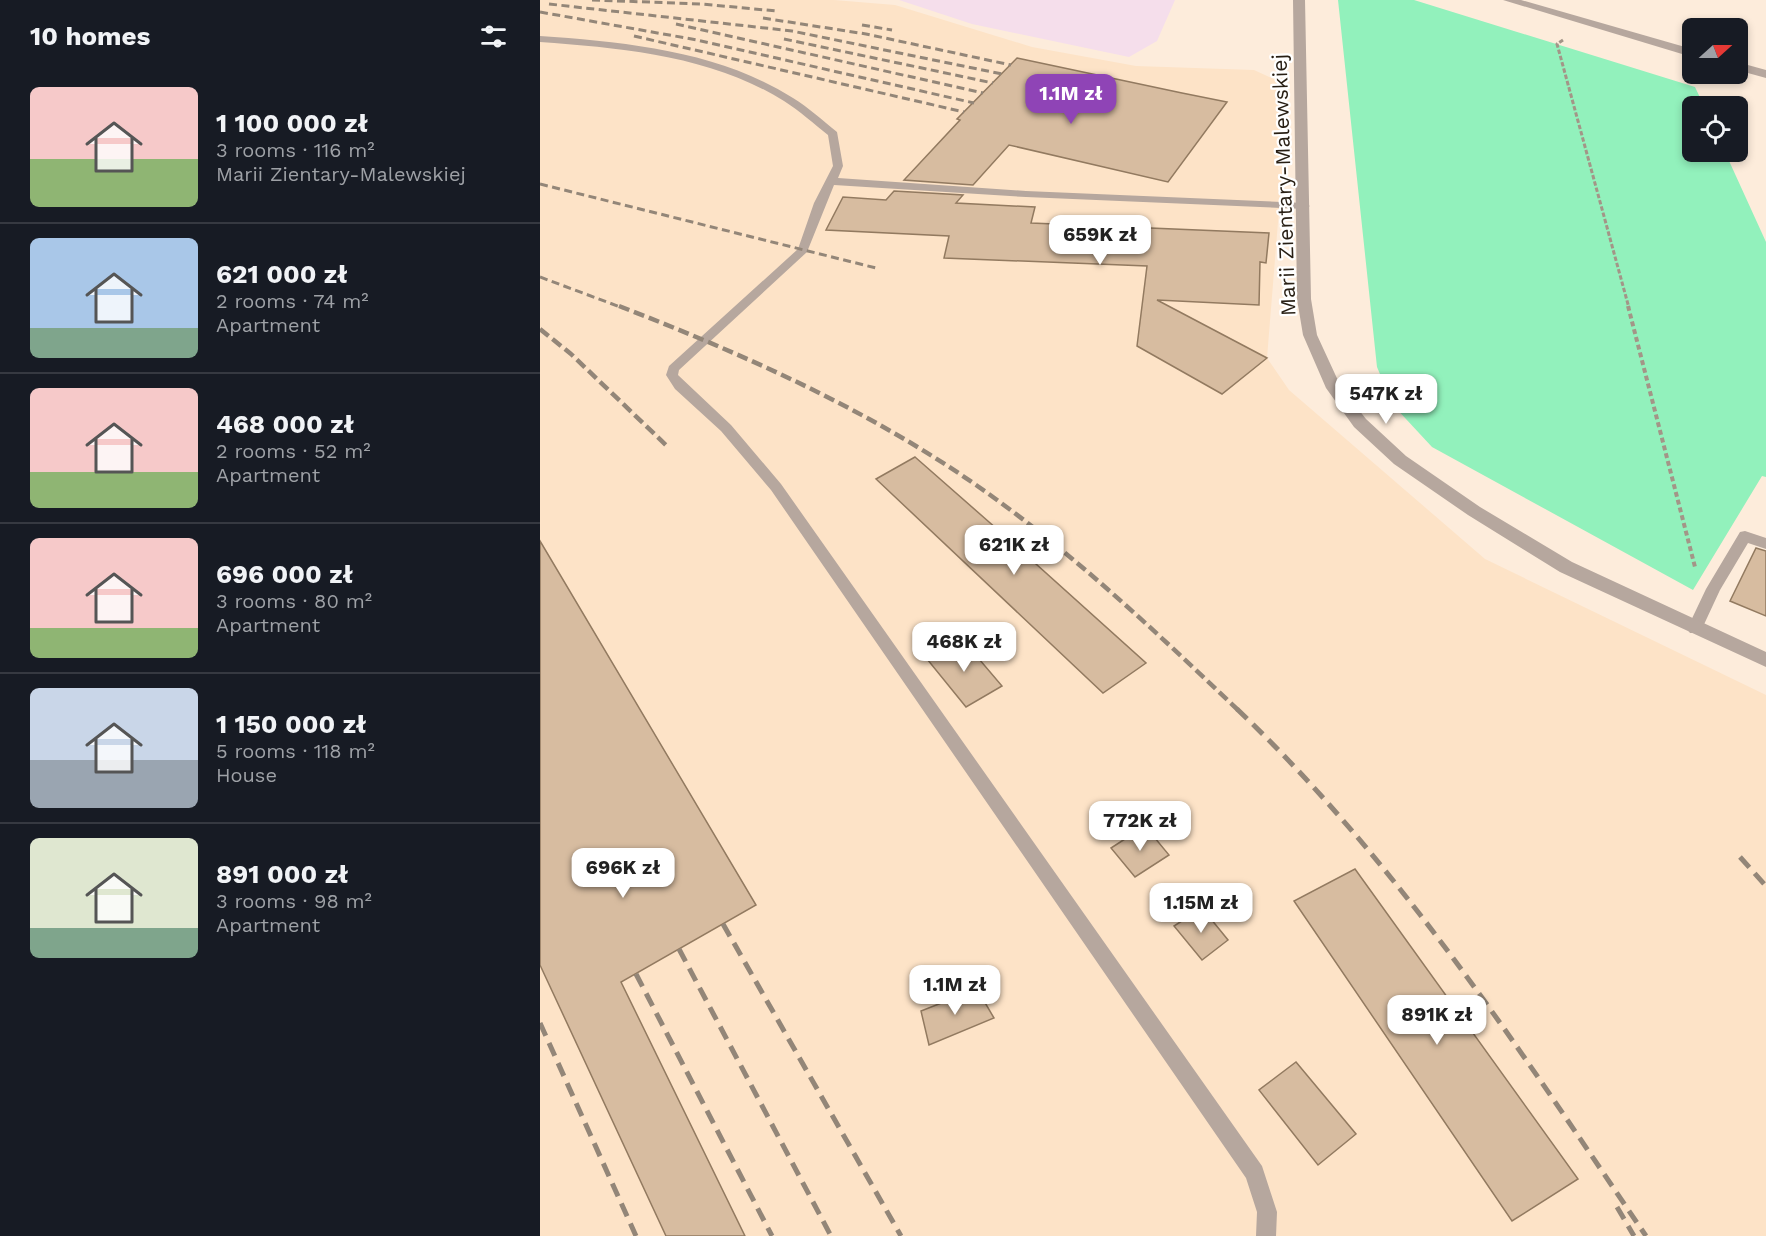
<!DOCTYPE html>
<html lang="en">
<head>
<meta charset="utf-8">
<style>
  :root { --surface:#171b24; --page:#242831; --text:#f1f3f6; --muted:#9ea1a6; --line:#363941; --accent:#8f44b6 }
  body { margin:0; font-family:"Work Sans",sans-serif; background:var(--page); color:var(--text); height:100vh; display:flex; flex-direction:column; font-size:22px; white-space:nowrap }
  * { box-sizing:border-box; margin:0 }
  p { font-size:20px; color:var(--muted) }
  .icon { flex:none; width:33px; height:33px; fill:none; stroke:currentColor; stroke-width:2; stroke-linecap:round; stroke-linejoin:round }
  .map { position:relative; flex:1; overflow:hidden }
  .side { display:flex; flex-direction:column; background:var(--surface); width:540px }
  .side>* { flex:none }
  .needle { width:39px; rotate:69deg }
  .buttons { position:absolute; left:1142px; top:18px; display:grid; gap:12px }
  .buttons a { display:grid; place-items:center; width:66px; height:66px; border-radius:9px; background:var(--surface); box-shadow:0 3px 9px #0003; font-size:30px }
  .price { position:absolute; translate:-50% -51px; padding:0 14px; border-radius:12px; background:#fff; color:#222; font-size:20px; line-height:39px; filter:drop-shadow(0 2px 3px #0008) }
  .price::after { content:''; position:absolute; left:50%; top:36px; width:18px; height:14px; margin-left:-9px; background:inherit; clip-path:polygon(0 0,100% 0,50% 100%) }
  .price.selected { background:var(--accent); color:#fff }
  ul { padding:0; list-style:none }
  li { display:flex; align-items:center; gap:18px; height:150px; padding:0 30px }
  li+li { border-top:2px solid var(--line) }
  li span { display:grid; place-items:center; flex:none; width:168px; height:120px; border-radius:9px; color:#555 }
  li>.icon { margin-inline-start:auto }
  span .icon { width:72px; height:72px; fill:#fffc; stroke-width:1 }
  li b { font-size:26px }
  h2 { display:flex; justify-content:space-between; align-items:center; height:72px; padding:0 30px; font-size:26px }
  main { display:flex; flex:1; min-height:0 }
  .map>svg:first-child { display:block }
</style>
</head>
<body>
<main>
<section class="side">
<h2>10 homes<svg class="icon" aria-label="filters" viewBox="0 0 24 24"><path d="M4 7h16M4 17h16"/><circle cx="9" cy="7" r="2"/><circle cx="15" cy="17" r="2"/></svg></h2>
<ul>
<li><span style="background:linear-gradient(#f6c9c9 60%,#8fb573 0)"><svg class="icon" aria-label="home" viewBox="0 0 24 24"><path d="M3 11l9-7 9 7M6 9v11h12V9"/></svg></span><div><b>1 100 000 zł</b><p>3 rooms · 116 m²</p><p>Marii Zientary-Malewskiej</p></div></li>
<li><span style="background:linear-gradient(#a9c7e8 75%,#7fa58c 0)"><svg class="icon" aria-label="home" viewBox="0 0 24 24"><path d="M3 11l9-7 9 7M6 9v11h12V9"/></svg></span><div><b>621 000 zł</b><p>2 rooms · 74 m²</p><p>Apartment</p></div></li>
<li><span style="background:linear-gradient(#f6c9c9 70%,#8fb573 0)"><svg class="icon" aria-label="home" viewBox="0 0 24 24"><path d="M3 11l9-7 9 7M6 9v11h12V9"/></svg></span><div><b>468 000 zł</b><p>2 rooms · 52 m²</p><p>Apartment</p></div></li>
<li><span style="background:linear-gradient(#f6c9c9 75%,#8fb573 0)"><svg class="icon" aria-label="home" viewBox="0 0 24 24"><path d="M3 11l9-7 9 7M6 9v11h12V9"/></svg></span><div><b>696 000 zł</b><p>3 rooms · 80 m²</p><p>Apartment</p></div></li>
<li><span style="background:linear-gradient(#c9d6e8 60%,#9aa5b1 0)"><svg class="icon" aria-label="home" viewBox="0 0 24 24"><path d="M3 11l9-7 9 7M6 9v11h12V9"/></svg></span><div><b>1 150 000 zł</b><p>5 rooms · 118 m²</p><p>House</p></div></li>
<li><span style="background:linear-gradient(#dfe7d0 75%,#7fa58c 0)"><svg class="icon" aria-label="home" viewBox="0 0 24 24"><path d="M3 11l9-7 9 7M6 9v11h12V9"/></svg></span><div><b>891 000 zł</b><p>3 rooms · 98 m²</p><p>Apartment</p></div></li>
</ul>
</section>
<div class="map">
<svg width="1226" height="1236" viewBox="0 0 1226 1236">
  <rect width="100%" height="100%" fill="#fdecdb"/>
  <path fill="#f5deeb" d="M359,0H635L617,41L589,57L432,24Z"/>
  <path fill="#fde3c7" d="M0,0H294L355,5L492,47L596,66L714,70L749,86L727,358L749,390L945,559L1226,695V1236H0Z"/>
  <path fill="#92f1bc" d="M798,0H874L1155,87L1164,106H1152V152H1185L1226,242V477L1222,476L1153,590L892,447L853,405L837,367Z"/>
  <g fill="#d7bca0" stroke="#927a60" stroke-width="1.5">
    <path d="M477,58L642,93L687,102L628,182L469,145L433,185L364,180L420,120L417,119Z"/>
    <path d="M354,191L423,195L416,203L495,207L491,223L729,233L726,263L720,262L719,305L617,300L727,358L682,394L597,346L607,266L404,258L409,236L286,230L303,197L346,200Z"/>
    <path d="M375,457L457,529L606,663L563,693L336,479Z"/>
    <path d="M0,541L216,905L81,982L205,1236H126L0,965Z"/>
    <path d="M1216,548L1226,551V616L1190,601Z"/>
    <path d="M422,639L462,686L426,707L387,659Z"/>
    <path d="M605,826L629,855L595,877L571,848Z"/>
    <path d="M815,869L1038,1179L972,1221L754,901Z"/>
    <path d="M662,908L688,940L662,960L634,926Z"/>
    <path d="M437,989L454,1018L389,1045L381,1011Z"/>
    <path d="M756,1062L816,1134L778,1165L719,1090Z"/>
  </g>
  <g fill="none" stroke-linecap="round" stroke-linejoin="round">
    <path stroke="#a39587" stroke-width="3" stroke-dasharray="4.5 2" stroke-linecap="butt" d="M1023,40L1017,44L1089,308"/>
    <path stroke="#a39587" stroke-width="4" stroke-dasharray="5 3" stroke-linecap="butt" d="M1088,306L1155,567"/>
    <g fill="#b6a79e" fill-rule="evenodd">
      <path d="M0,36C86,42 179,51 253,98C269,108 282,120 297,132L303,166L298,178L486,191L764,203L770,206L764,209L486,197L294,185L267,252L139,370L138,375L191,425L241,484L722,1166L737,1212L736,1236H716L717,1212L706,1178L231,490L181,431L135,389L126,375L129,366L258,249L274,203L293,166L288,135C274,124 260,111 244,101C172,56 83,48 0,42Z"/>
      <path d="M1205,531L1226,538V549L1208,543L1180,590L1160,633H1150L1147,629L1166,589L1200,532Z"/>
    </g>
    <g fill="#b6a79e" fill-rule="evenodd">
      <path d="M753,0H765L771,299L777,335L801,387L826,419L866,456L940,507L1032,562L1226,652V667L1020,572L928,515L854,464L814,427L786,388L763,335L757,299Z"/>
      <path d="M963,0H981L1152,49V57Z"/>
      <path d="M1197,62L1226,70V78L1197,70Z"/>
    </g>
    <g stroke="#938678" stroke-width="3" stroke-dasharray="8 4.5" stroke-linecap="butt">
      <path d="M52,0L162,4L236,11"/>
      <path d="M9,4L252,31L462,74"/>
      <path d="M0,12L157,40L434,103"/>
      <path d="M223,18L326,34L471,65"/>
      <path d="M136,24L443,93"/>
      <path d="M322,25L352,30"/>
      <path d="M94,36L424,112"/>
      <path d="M244,39L453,83"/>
      <path d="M0,184L336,268"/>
      <path d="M0,277L83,308"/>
    </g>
    <g stroke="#938678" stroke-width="4.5" stroke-dasharray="11 5" stroke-linecap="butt">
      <path d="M79,306C203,354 327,409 436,485C531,551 615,631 698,710"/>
      <path d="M0,329L31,354L128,447"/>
    </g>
    <g stroke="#938678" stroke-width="5" stroke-dasharray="14 8" stroke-linecap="butt">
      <path d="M697,709C859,863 981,1052 1106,1236"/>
      <path d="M1200,857L1226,886"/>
      <path d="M183,924L361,1236"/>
      <path d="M139,949L291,1236"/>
      <path d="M96,974L232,1236"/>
      <path d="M0,1023L96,1236"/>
      <path d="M1077,1207L1094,1236"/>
    </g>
  </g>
  <g text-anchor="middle" stroke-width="4.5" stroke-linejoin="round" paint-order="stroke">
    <g font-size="21" fill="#271e13" stroke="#fff">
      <text transform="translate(744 185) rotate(-92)" y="7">Marii Zientary-Malewskiej</text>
    </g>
  </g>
</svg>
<div class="buttons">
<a><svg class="needle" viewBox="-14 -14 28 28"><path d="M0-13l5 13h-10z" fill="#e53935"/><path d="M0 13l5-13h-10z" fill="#9ea1a6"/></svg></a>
<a><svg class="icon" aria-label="locate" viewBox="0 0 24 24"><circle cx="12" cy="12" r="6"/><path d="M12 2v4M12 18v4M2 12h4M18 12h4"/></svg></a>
</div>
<b class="price selected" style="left:531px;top:125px">1.1M zł</b>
<b class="price" style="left:560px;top:266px">659K zł</b>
<b class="price" style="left:846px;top:425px">547K zł</b>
<b class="price" style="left:474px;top:576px">621K zł</b>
<b class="price" style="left:424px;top:673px">468K zł</b>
<b class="price" style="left:600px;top:852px">772K zł</b>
<b class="price" style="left:83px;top:899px">696K zł</b>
<b class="price" style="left:661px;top:934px">1.15M zł</b>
<b class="price" style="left:415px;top:1016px">1.1M zł</b>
<b class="price" style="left:897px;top:1046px">891K zł</b>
</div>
</main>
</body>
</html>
